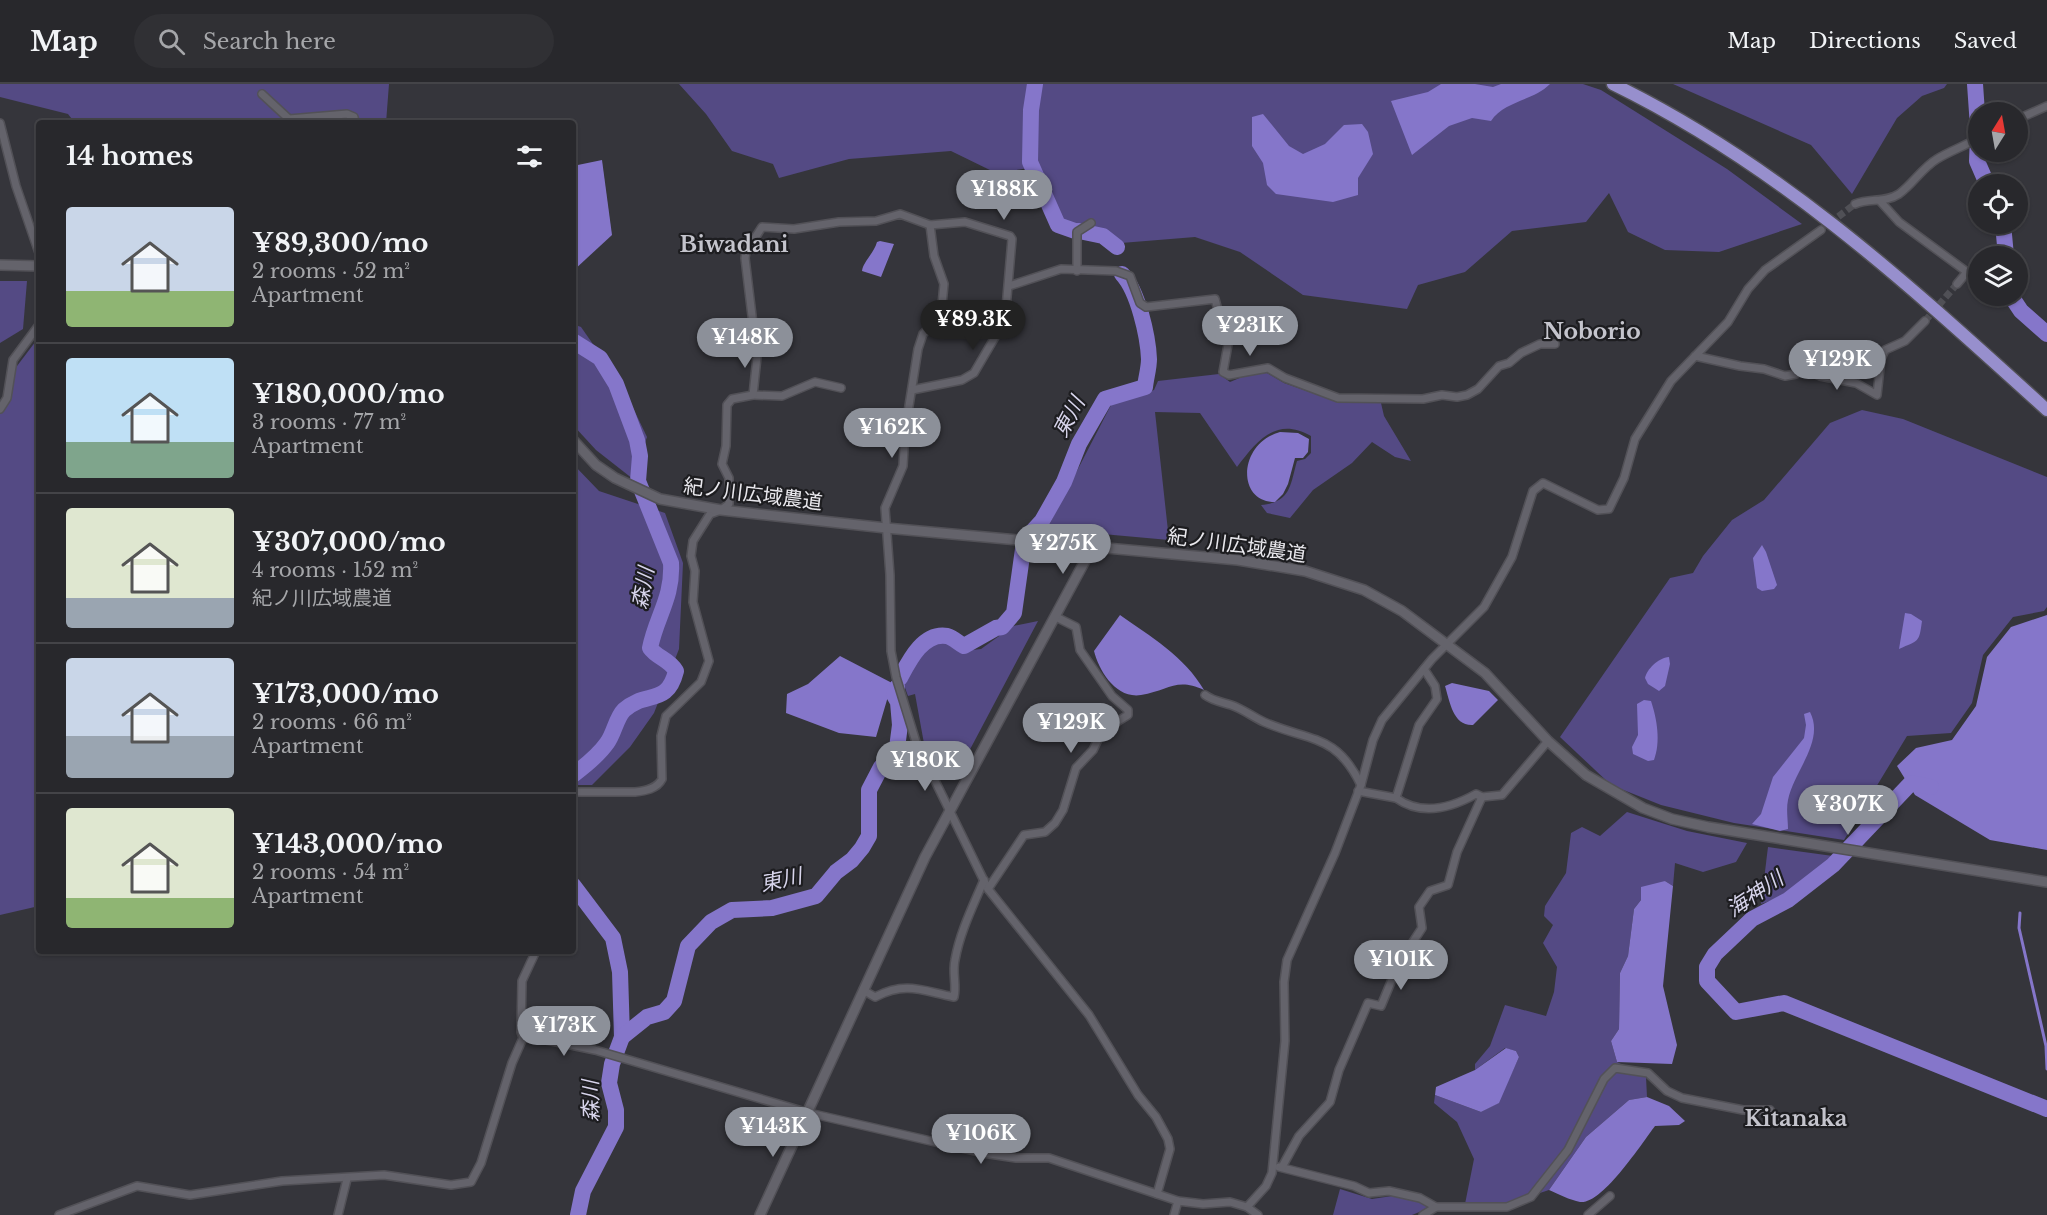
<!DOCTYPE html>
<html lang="en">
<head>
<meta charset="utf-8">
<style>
  :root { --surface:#28282c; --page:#303034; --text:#f1f3f6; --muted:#a5a6a9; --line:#444448; --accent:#8c9099 }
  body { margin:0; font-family:"Libre Baskerville","Noto Sans JP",serif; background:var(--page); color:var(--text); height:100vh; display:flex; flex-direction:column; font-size:22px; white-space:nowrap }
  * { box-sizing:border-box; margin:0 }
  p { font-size:20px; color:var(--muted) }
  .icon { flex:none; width:33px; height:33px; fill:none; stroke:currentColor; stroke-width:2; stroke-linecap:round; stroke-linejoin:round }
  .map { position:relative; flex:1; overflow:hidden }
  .side { position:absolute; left:36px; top:36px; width:540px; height:834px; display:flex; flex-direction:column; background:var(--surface); border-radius:6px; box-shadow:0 2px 4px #0004,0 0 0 2px var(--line) }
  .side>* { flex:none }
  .needle { width:39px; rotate:11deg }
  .controls { position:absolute; left:1968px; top:18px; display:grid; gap:12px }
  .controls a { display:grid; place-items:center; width:60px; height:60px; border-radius:50%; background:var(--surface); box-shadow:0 2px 4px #0004,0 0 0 2px var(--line); font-size:30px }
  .price { position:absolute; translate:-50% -51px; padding:0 14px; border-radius:21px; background:var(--accent); color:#fff; font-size:20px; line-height:39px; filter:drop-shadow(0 2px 3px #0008) }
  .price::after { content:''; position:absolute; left:50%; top:36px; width:18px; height:14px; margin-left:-9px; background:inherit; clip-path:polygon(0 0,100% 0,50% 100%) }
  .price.active { background:#222; color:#fff }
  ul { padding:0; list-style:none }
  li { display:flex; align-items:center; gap:18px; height:150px; padding:0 30px }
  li+li { border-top:2px solid var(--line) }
  li span { display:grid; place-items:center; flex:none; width:168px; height:120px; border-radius:6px; color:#555 }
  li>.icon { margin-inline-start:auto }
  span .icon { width:72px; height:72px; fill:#fffc; stroke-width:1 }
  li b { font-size:26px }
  h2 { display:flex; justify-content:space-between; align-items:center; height:72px; padding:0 30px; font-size:26px }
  header { display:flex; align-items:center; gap:36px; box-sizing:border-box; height:84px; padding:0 30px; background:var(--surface); border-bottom:2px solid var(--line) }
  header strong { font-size:28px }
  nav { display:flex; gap:33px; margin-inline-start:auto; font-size:21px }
  .search { width:420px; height:54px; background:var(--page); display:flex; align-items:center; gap:15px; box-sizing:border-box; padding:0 21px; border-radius:33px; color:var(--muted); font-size:22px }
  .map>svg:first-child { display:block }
</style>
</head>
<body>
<header>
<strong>Map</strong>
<div class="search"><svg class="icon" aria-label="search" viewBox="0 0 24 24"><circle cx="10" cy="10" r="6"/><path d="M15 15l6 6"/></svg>Search here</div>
<nav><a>Map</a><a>Directions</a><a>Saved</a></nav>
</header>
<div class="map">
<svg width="2047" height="1131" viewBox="0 0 2047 1131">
  <rect width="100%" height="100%" fill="#35353b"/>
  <g fill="#544a84">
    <path d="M0,0H389L386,39H75L68,30L0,13Z"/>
    <path d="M679,0H1583L1601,6L1727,85L1802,140L1719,168L1665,166L1628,148L1609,109L1586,138L1512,147L1465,188L1418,201L1407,225L1303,211L1240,168L1195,153L1121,159L1072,143L1046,129L1042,110L1029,84L996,89L951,67L849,75L779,94L773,80L732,67L706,30Z"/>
    <path d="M1673,0H1947L1944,4L1922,12L1897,34L1852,110L1811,61Z"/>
    <path d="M0,197H27L23,245L0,259Z"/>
    <path d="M573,240L581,243L623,303L647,353L633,395L596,366L573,341Z"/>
    <path d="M39,253V822L0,831V328L14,286Z"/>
    <path d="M1267,289L1284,299L1335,317L1381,319L1384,332L1411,377L1395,373L1372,358L1352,379L1313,406L1290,434L1267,429L1261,421C1291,418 1290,402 1297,377L1305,375L1311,369V352C1276,332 1257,357 1237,383L1200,329L1155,328L1169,456L1047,445L1111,321L1154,306L1158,297L1219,290L1230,298L1249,290Z"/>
    <path d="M1862,326L1903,335L2047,393V523L2044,527L2013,533L1983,571L1972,619L1951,649L1907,652L1844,756L1734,739L1661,721L1611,701L1560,653L1670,494L1693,489L1703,472L1732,436L1764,416L1830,339Z"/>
    <path d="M573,380L599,407L665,429L683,479L679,565L654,629L630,663L592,701H573Z"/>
    <path d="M1038,537L966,673L925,665L915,610L908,612L904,601C917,573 928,542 963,567L981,565L1013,542Z"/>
    <path d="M1627,728L1687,747L1747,759L1736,778L1703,788L1675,779L1673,802L1665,797L1641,816L1634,825L1628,872L1620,889L1619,945L1611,957L1617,978L1646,993L1647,1013L1629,1016L1586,1053L1549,1106L1497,1123L1465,1120L1474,1075L1457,1038L1434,1019L1435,1011L1481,1028L1498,1019L1519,973L1516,967L1505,964L1475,986V980L1490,962L1505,921L1546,932L1554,908L1557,883L1543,859L1553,841L1544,832L1545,822L1566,789L1571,749L1582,743L1600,752Z"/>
    <path d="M1768,763L1833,772C1808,797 1795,809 1761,820Z"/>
    <path d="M1340,1105L1372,1115L1392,1112L1420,1118L1429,1124L1412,1131H1333Z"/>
  </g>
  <g fill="#8576ca">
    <path d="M1441,0H1475L1493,3L1501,0H1550C1533,17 1504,17 1491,37L1472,34L1449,42L1412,71L1391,17L1428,8Z"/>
    <path d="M1263,30L1289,62L1303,70L1325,60L1344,41L1362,40L1368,48L1373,70L1358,94V111L1333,118L1276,110L1267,101L1263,79L1252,62V33Z"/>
    <path d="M602,76L612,151L573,187V82Z"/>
    <path d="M880,157L894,160L881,193L862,187C863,178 874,169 877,158Z"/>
    <path d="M1280,348L1298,349L1309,355L1308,368L1303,374H1295L1288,400L1283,410L1275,418C1237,419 1237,360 1280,348Z"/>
    <path d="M1762,461L1766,468L1777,501L1774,505L1762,507L1757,504L1753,474Z"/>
    <path d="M1905,529L1911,530L1922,537C1919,559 1919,556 1899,565Z"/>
    <path d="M1120,531C1150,552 1185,573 1204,606C1176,593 1168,607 1141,611C1116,615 1099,587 1094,567Z"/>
    <path d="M2047,531V766L1990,756L1915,711L1897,682L1916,664L1952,656L1976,622L1987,573L2011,543Z"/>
    <path d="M840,572L892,599L876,653L839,649L786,629L787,610L808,600Z"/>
    <path d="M1669,573L1670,580L1665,602L1659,607L1648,600L1645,594C1647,585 1658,574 1669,573Z"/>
    <path d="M1452,599L1489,607L1498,616L1473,641C1453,642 1450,618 1445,602Z"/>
    <path d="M1644,616L1651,617C1657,635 1661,658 1654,676L1648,677L1633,670L1632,663L1638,651L1637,620Z"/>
    <path d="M1810,628C1825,657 1794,687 1788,716C1786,725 1788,736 1788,745L1780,747L1752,740L1761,730L1773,693L1804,654L1806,641L1804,630Z"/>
    <path d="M1665,797L1673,802L1663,902L1677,961L1672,980L1617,978L1611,957L1619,945L1620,889L1628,872L1634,825L1641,816V803Z"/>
    <path d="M1506,964L1516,967L1519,973L1499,1019L1481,1028L1435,1011L1436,1003L1475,986Z"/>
    <path d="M1647,1013L1669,1022L1685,1037L1679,1041L1655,1042C1642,1059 1602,1121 1580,1118C1570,1116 1558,1110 1549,1106L1586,1053L1629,1016Z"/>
  </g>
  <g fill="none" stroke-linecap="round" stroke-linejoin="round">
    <g stroke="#8576ca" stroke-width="3">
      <path d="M2020,829L2019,844L2046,962L2047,985"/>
      <path d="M2045,1023L2047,1020"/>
    </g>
    <g stroke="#8576ca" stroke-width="16">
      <path d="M1035,0L1031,26L1030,78L1058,141L1075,147"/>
      <path d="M1975,0L1978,43"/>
      <path d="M1978,52L1977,77L1987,100"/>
      <path d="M2003,140L2006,172"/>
      <path d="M1079,147L1103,152L1117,163"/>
      <path d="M2011,212L2021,227L2047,250"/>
      <path d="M573,257L600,274L616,300L637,356L640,372L638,397L671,479C673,514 656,533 650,564C657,574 669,575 676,587C667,623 646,606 624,626C616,634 614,650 607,659C598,672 585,682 573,691"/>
      <path d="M1031,449L1042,437L1064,398L1079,360L1105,315L1145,303C1146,294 1149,284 1149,275C1148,252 1138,207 1122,190"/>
      <path d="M900,594C909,577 923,548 947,552C954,554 958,559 964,562L996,544L1002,543L1014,529L1023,465"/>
      <path d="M1931,703L1911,699L1833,781L1788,816L1752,835L1715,870L1707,883V897L1736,928L1784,919L2047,1025"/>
      <path d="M573,801L613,854L620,888L622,953L612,980L609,999L616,1026V1043L583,1107L578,1131"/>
      <path d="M622,953L647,933L664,928L674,917L688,862L711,838L732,826L772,824L816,812L836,788L852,776L862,764L869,752V706L881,683L892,674L897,664L900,641L898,618L894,611L897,603"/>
    </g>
    <g stroke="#505056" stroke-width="7" stroke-dasharray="7 3.5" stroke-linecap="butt">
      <path d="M1830,139L1855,120"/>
      <path d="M1925,237L1957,200"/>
    </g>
    <g stroke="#525157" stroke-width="10">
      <g id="minor">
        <path d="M262,10L289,35L347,30L354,33L355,39"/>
        <path d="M2018,35L2047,22"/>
        <path d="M0,39L16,102L39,169"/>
        <path d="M1880,117L1899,138L1967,188L1957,200"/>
        <path d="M1855,120C1870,114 1885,119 1899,110C1913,100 1922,84 1937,75C1950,67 1965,62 1978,54"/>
        <path d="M930,141L934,172L944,200L941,231L923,250L918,265L905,347L903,382L885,424L890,491L891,567L896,593L916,658L988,805L1089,931L1138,1011L1156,1033L1168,1055L1170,1065L1157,1110"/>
        <path d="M1077,187V148L1091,139"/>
        <path d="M1009,202L1061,185L1116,187L1130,192L1140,219L1146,223L1215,215L1223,245L1229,255L1223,288L1229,291L1268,284L1285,294L1338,314L1423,315L1442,311L1457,313L1467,311L1478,305L1499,282L1509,279L1521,269L1540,260H1555"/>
        <path d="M941,231L1005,236"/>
        <path d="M1695,272L1740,282L1764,285L1785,292L1796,290L1802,284L1820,292L1856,299L1877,311L1881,275L1885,266L1905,257L1925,237"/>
        <path d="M753,311L782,312L815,298L841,304"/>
        <path d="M0,325L7,314L13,276L39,241"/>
        <path d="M1424,585L1435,602L1437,615L1419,641L1396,714C1421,732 1451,724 1476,710L1482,713L1502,711L1548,657"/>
        <path d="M1205,611C1213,617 1222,618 1231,621C1243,625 1253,633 1264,638C1310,658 1336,649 1361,701"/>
        <path d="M1358,707L1396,714"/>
        <path d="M573,708H635C645,707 657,705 662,695L661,652L666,632L701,598L709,577L693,518L695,487L691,472L693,457L710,430L721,426L729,420V394L722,380L726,362L727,321L732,315L753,311L757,273L745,174L746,168L762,143L794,145L839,138L876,137L900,130L930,141L965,138L1010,152L1012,155L1005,236L974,289L962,296L912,306"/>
        <path d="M988,805L1024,751L1045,748L1055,739L1063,726L1076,684L1093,666L1102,647L1128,631V626L1112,612L1080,566L1076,543L1056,533"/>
        <path d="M863,906L875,913C907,897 922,907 954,913C957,901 952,889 955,876C960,848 973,822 984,796"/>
        <path d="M523,954H537L595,966L809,1029L983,1069L1016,1074H1049L1178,1117L1203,1120L1230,1118L1247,1123L1258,1131"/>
        <path d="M1279,1083L1354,1102L1369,1109L1389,1107L1420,1114L1436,1123"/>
        <path d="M1282,1083L1299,1052L1330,1018L1339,986L1368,919L1381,922L1398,881L1422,844L1419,823L1430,807L1448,801L1457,768L1482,713"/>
        <path d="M1247,1123L1266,1102L1272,1089L1285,957L1284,898L1287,876L1335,769L1361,701L1373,656L1382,636L1432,575L1484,523L1512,473L1533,407L1543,399L1598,426L1609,425L1624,394L1635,355L1671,297L1728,238L1748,205L1765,186L1821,146"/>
        <path d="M59,1131L137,1102L190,1111L282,1097L384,1091L451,1101L471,1098L481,1079L512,979L523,954L521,948L522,897L536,867"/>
        <path d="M338,1131L347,1095"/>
        <path d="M1174,1131L1178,1117"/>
        <path d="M1423,1131L1436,1123H1507L1531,1113L1568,1066L1604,995L1615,984L1648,989L1667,1007L1682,1014L1743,1026H1770"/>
        <path d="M1588,1131L1610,1112"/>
      </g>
    </g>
    <g stroke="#525157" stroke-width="12">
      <g id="tertiary">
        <path d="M0,181L39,182"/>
        <path d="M573,356L596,381L615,394L660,415L721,426L886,444L1238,476L1305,487L1364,506L1402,527L1485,589L1548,657L1586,691L1643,724L1672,735L1708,743L2047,798"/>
        <path d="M760,1131L925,773L1093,462"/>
      </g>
    </g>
    <g stroke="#525157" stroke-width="15">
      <path id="motorway" d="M1613,0C1781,82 1910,202 2047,326"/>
    </g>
    <use href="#minor" stroke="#64636b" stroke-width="7"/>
    <use href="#tertiary" stroke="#64636b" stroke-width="9"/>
    <use href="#motorway" stroke="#978fcd" stroke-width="12"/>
  </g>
  <g text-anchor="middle" stroke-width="4.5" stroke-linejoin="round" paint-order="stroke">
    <g font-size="20" fill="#e9e8ed" stroke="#1d1d20">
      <text transform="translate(753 410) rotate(7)" y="7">紀ノ川広域農道</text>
      <text transform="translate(1237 461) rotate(8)" y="7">紀ノ川広域農道</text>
    </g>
    <g font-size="21" font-style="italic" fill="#d8d5ec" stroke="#1d1d20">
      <text transform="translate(1069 333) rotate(-62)" y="7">東川</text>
      <text transform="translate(643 504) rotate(-80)" y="7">森川</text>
      <text transform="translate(781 796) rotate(-12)" y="7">東川</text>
      <text transform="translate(1755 810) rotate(-34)" y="7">海神川</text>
      <text transform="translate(591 1017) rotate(-91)" y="7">森川</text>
    </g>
    <g font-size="22" font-weight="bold" fill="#c4c4cc" stroke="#1d1d20">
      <text x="734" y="168">Biwadani</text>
      <text x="1592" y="255">Noborio</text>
      <text x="1796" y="1042">Kitanaka</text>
    </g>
  </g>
</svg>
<div class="controls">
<a><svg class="needle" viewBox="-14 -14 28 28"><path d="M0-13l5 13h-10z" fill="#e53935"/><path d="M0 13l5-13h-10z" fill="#a5a6a9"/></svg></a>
<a><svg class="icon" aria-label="locate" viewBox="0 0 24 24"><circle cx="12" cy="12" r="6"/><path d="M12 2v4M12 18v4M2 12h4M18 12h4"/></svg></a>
<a><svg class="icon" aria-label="layers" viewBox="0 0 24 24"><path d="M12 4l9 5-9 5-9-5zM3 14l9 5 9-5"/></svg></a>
</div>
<b class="price" style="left:1004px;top:137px">¥188K</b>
<b class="price active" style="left:973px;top:267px">¥89.3K</b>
<b class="price" style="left:1250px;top:273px">¥231K</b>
<b class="price" style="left:745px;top:285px">¥148K</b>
<b class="price" style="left:1837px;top:307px">¥129K</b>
<b class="price" style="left:892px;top:375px">¥162K</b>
<b class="price" style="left:1063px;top:491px">¥275K</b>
<b class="price" style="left:1071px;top:670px">¥129K</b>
<b class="price" style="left:925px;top:708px">¥180K</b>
<b class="price" style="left:1848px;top:752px">¥307K</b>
<b class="price" style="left:1401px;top:907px">¥101K</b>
<b class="price" style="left:564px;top:973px">¥173K</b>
<b class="price" style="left:773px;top:1074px">¥143K</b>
<b class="price" style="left:981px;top:1081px">¥106K</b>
<section class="side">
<h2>14 homes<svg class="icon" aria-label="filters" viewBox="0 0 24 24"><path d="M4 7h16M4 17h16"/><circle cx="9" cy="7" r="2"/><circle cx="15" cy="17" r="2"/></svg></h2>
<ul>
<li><span style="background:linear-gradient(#c9d6e8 70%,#8fb573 0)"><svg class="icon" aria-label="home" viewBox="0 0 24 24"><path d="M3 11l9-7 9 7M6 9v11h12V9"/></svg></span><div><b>¥89,300/mo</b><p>2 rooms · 52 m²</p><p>Apartment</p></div></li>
<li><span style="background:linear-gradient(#bfe0f5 70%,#7fa58c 0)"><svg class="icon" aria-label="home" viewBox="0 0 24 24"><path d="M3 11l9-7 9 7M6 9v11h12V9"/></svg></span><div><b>¥180,000/mo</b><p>3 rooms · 77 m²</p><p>Apartment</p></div></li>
<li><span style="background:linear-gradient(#dfe7d0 75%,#9aa5b1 0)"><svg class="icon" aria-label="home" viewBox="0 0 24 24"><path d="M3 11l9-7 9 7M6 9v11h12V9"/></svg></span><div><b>¥307,000/mo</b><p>4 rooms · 152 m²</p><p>紀ノ川広域農道</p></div></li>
<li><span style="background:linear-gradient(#c9d6e8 65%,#9aa5b1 0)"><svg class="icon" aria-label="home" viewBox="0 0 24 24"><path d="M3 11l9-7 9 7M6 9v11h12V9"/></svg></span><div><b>¥173,000/mo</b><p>2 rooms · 66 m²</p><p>Apartment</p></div></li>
<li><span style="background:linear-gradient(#dfe7d0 75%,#8fb573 0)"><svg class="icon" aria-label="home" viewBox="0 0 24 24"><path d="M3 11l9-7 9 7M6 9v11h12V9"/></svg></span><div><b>¥143,000/mo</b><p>2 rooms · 54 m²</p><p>Apartment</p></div></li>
</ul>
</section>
</div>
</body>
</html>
